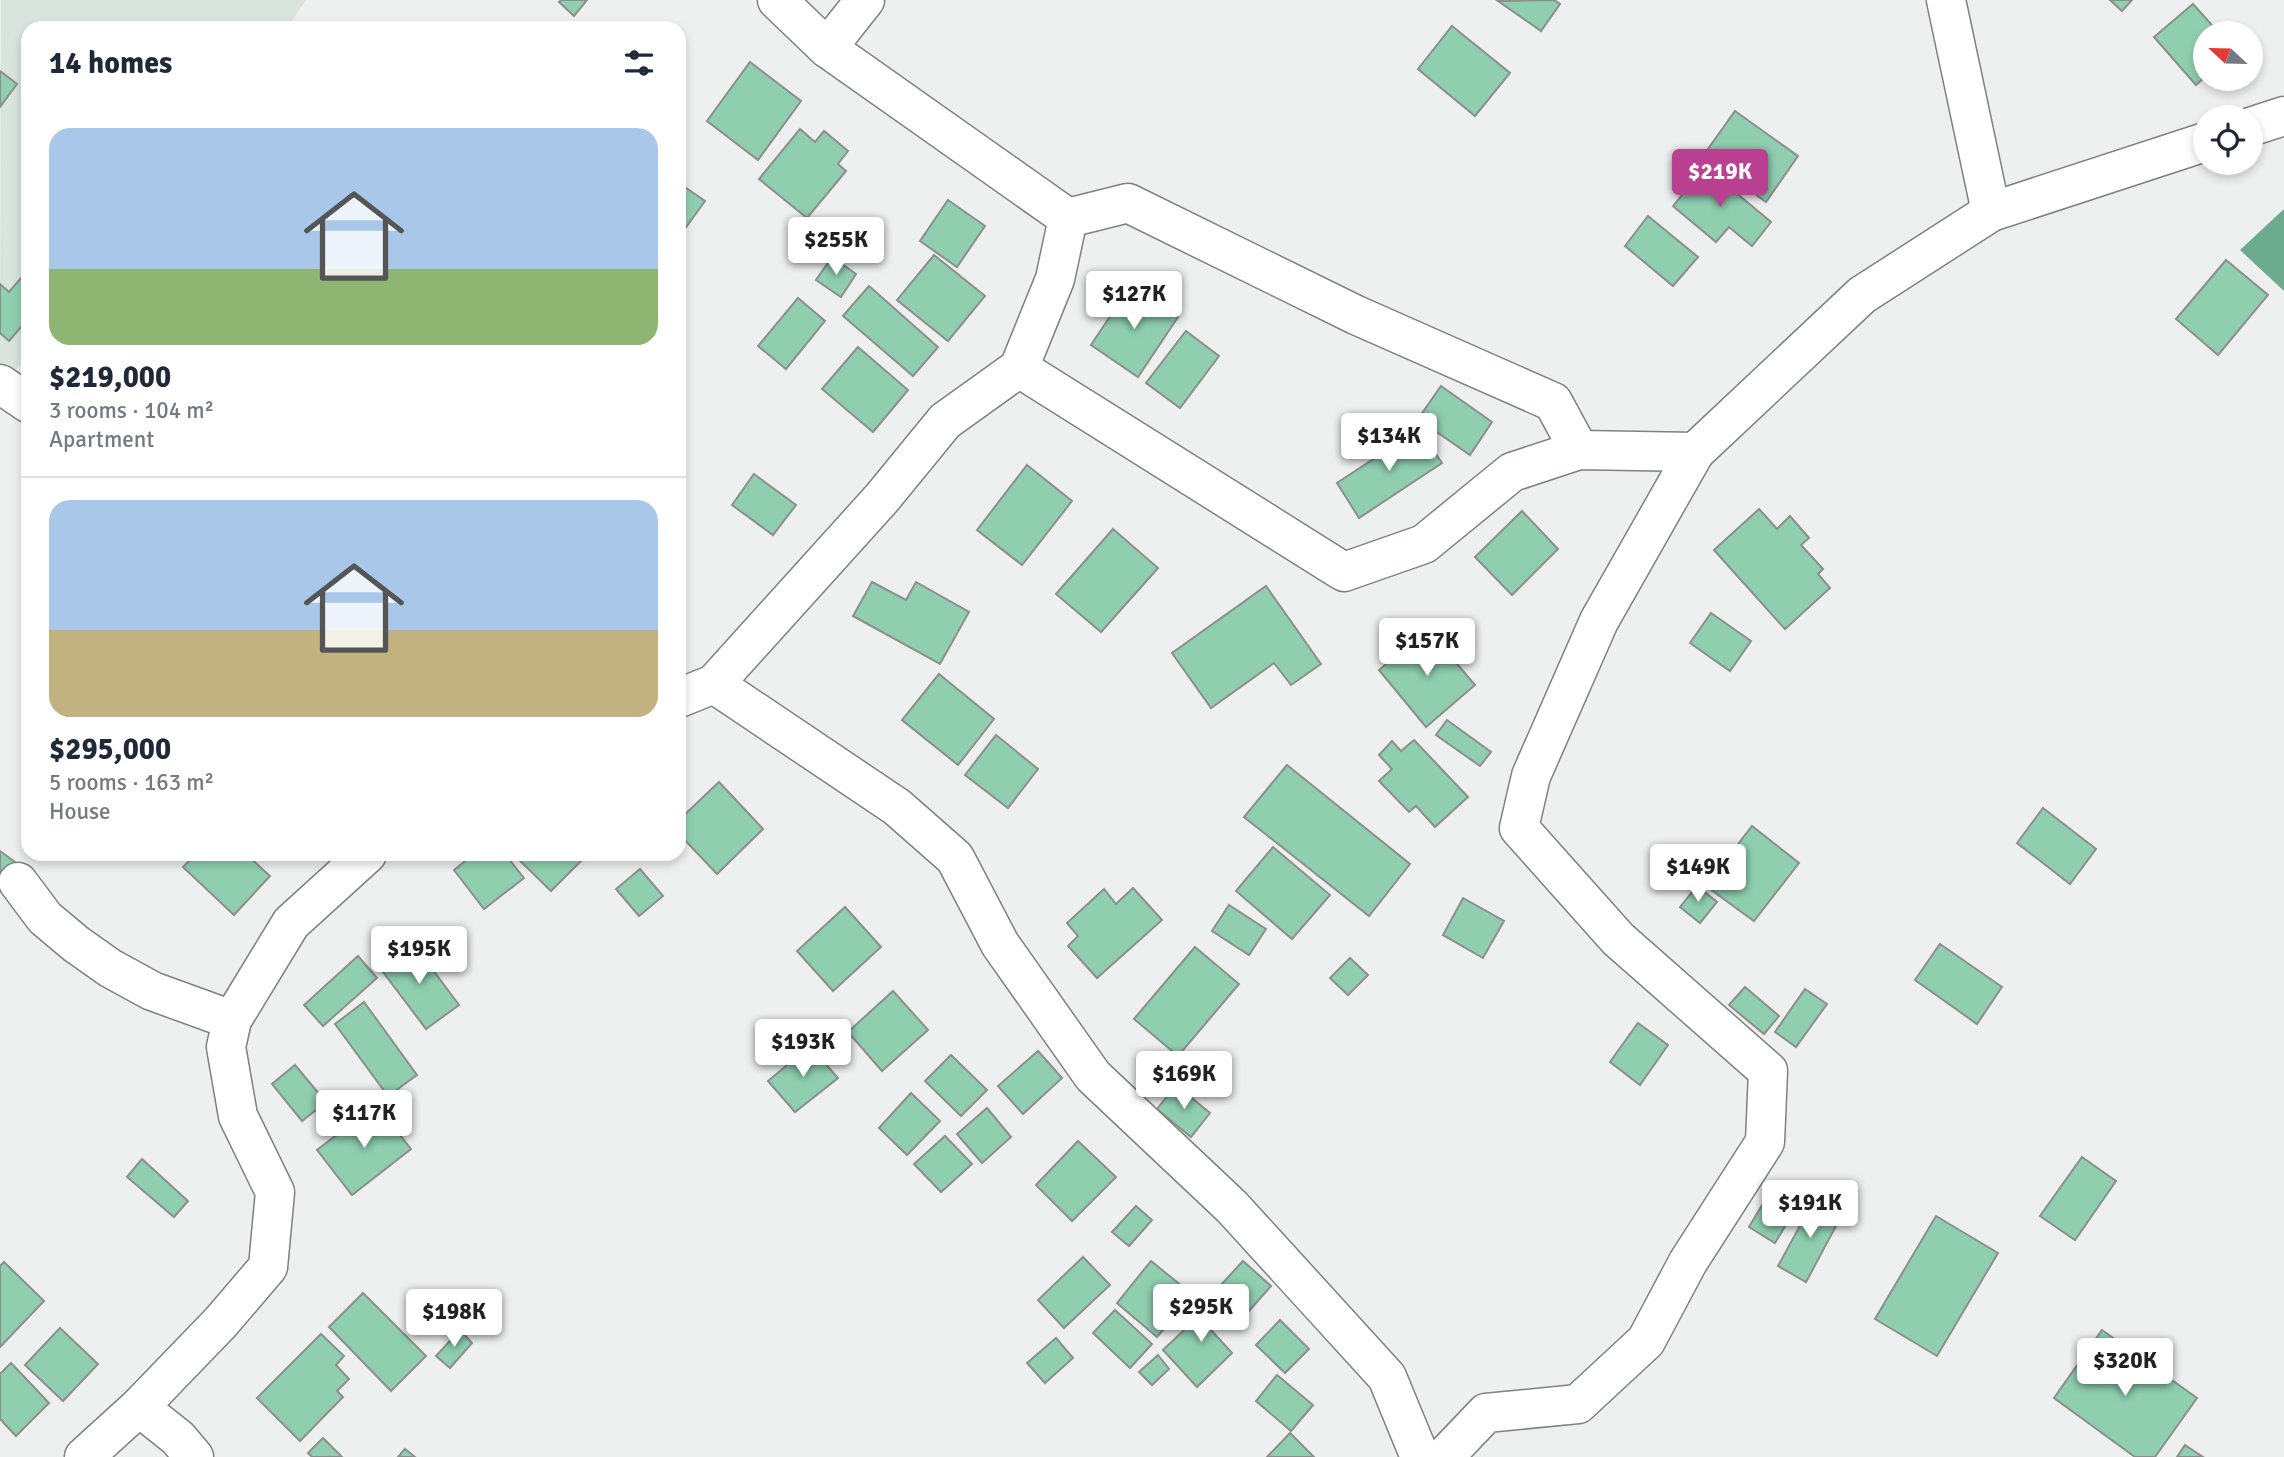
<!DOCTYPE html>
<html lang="en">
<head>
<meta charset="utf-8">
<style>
  :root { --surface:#fff; --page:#f2f2f3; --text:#1f2937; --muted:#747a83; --line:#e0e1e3; --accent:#ba4092 }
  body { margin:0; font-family:Signika,sans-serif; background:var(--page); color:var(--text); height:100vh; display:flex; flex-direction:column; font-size:26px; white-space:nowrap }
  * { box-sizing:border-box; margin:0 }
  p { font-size:23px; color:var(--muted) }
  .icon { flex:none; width:38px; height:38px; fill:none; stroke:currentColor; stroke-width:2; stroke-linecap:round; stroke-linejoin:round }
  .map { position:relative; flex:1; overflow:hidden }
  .drawer { position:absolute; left:21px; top:21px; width:665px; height:840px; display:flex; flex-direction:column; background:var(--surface); border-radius:21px; box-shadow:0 4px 10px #0003 }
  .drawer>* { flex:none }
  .needle { width:46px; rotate:292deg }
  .fabs { position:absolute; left:2193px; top:21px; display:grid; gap:14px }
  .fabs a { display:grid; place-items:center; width:70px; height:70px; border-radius:50%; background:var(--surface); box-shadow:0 4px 10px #0003; font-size:35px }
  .price { position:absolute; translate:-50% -60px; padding:0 16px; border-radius:7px; background:#fff; color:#222; font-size:23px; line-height:46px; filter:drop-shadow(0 2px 4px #0008) }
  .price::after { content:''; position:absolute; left:50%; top:42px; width:21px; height:16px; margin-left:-10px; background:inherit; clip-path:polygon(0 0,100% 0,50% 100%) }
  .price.selected { background:var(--accent); color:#fff }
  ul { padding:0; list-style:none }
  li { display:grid; align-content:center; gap:14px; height:371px; padding:0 28px }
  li+li { border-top:2px solid var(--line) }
  li span { display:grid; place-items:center; height:217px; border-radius:21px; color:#555 }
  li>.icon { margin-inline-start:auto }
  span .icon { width:126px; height:126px; fill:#fffc; stroke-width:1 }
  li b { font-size:30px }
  h2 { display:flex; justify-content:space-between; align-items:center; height:84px; padding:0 28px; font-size:30px }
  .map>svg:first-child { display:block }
</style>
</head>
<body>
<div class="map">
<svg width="2284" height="1457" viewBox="0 0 2284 1457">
  <rect width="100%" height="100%" fill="#edf0ee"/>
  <path fill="#d9e4de" d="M1,0H306L287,28H28V357L11,374L0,364Z"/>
  <path fill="#6cab8d" d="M2284,209V291L2240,250Z"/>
  <g fill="#8fcfb0" stroke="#8c8f8d" stroke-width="2">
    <path d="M561,0H587L574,16L559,2Z"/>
    <path d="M1554,0L1560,4L1541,31L1498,1Z"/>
    <path d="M2110,0H2132L2122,11Z"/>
    <path d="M2193,4L2219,33H2205V77L2196,85L2154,37Z"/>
    <path d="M1452,26L1510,73L1475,116L1418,69Z"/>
    <path d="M750,62L801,101L758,160L707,121Z"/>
    <path d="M0,71L17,84L0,107Z"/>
    <path d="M1735,111L1798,156L1766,202L1703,156Z"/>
    <path d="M800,129L815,142L824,131L848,151L838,164L846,171L807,218L759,179Z"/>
    <path d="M1705,167L1771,222L1752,246L1729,227L1716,242L1673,206Z"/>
    <path d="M679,183L705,201L679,237Z"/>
    <path d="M948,200L985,226L957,267L920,241Z"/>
    <path d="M1648,216L1698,257L1673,286L1625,246Z"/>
    <path d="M934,255L985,296L948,341L897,300Z"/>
    <path d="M832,257L856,274L841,297L816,280Z"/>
    <path d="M2226,260L2268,295L2218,355L2176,319Z"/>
    <path d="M28,270V319L9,341L0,333V284L9,292Z"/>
    <path d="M1131,285L1178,317L1138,377L1091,345Z"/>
    <path d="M869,286L938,347L913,376L843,316Z"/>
    <path d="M798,298L825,321L786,369L758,346Z"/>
    <path d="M1186,331L1219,356L1180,408L1146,383Z"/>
    <path d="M858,347L908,390L873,432L822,389Z"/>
    <path d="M1441,386L1492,422L1470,455L1418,419Z"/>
    <path d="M1419,429L1442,463L1359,518L1337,483Z"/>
    <path d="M1027,465L1072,501L1022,565L977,530Z"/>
    <path d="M754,474L796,505L773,535L732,505Z"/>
    <path d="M1759,509L1777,529L1790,516L1809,538L1801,545L1823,569L1818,574L1830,588L1785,629L1714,550Z"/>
    <path d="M1522,511L1558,549L1512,595L1475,557Z"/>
    <path d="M1113,529L1158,568L1101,632L1056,594Z"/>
    <path d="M872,582L906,600L916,582L969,612L940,664L853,616Z"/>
    <path d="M1266,586L1321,664L1291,685L1274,663L1211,708L1172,653Z"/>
    <path d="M1711,613L1751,641L1730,671L1690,643Z"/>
    <path d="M1427,629L1475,685L1426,727L1379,670Z"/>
    <path d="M939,674L994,719L958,765L902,720Z"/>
    <path d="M1447,720L1491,752L1480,766L1436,735Z"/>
    <path d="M996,735L1038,769L1008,808L965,775Z"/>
    <path d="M1414,740L1468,797L1435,827L1416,806L1409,812L1379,781L1392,769L1379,755L1392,741L1401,751Z"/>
    <path d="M1287,765L1410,864L1369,916L1244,817Z"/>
    <path d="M719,782L763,829L717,874L679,834V820Z"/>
    <path d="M2043,808L2096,849L2070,884L2017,843Z"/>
    <path d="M1752,826L1799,863L1754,921L1706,886Z"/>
    <path d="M1273,847L1330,895L1292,939L1236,891Z"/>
    <path d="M0,851L15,862L0,882Z"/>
    <path d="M196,854H246L270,876L234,915L183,867Z"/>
    <path d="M474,854H505L524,878L484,909L454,870Z"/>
    <path d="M513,854H588L551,891Z"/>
    <path d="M640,869L663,896L639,916L616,889Z"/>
    <path d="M1697,886L1717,902L1700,923L1680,907Z"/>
    <path d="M1133,888L1162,920L1097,978L1068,946L1078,936L1067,923L1104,889L1116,904Z"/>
    <path d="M1463,898L1504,921L1483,958L1443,935Z"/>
    <path d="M1229,905L1266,929L1249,955L1212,931Z"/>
    <path d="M845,907L881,947L833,991L797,951Z"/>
    <path d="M413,943L459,1005L426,1029L380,968Z"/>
    <path d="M1940,944L2002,987L1977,1024L1915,980Z"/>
    <path d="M1195,947L1239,984L1178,1056L1134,1019Z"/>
    <path d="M358,956L377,978L323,1026L304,1005Z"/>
    <path d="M1350,958L1368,975L1348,995L1330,978Z"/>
    <path d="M1745,987L1779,1016L1764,1034L1729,1005Z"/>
    <path d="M1805,989L1827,1004L1796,1047L1775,1032Z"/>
    <path d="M893,991L928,1030L882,1071L848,1032Z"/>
    <path d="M364,1002L417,1075L388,1096L335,1024Z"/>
    <path d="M1638,1023L1668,1045L1640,1085L1610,1062Z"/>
    <path d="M810,1046L838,1078L795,1112L768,1081Z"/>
    <path d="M1038,1051L1062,1078L1023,1114L998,1086Z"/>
    <path d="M951,1055L987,1090L961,1116L925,1081Z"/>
    <path d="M295,1065L326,1102L302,1121L272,1084Z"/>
    <path d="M1176,1085L1210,1113L1191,1137L1157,1109Z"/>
    <path d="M911,1093L940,1121L907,1155L879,1128Z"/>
    <path d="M376,1105L411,1149L352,1195L317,1150Z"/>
    <path d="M987,1108L1011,1137L982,1163L957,1134Z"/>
    <path d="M945,1136L972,1164L941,1192L914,1164Z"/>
    <path d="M1078,1141L1116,1177L1072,1221L1036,1185Z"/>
    <path d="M2082,1157L2116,1181L2075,1240L2040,1216Z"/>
    <path d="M142,1159L188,1201L174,1217L127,1177Z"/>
    <path d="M1776,1182L1802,1198L1775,1243L1749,1227Z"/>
    <path d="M1815,1198L1843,1213L1806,1282L1778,1266Z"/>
    <path d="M1136,1206L1152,1220L1129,1246L1112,1232Z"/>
    <path d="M1936,1216L1998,1253L1937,1356L1875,1319Z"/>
    <path d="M1083,1257L1110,1285L1064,1328L1038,1300Z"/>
    <path d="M1151,1261L1193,1295L1157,1337L1117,1303Z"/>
    <path d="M1243,1261L1271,1286L1248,1312L1219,1287Z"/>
    <path d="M4,1262L44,1301L0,1347V1266Z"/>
    <path d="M363,1293L426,1356L391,1391L329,1327Z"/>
    <path d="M1223,1293L1235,1305L1210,1329L1232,1353L1197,1387L1163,1350Z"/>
    <path d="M1115,1310L1152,1344L1130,1368L1093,1333Z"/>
    <path d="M1280,1320L1309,1349L1285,1373L1256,1345Z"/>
    <path d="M60,1328L98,1364L63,1401L25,1365Z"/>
    <path d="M460,1330L472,1343L450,1368L436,1356Z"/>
    <path d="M2102,1330L2197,1398L2155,1457H2135L2054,1398Z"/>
    <path d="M321,1334L344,1356L336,1365L349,1379L337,1391L343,1397L300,1441L257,1398Z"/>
    <path d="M1056,1338L1073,1358L1045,1383L1027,1363Z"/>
    <path d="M1158,1355L1169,1369L1152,1385L1139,1372Z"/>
    <path d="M11,1363L49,1403L16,1436L0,1419V1374Z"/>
    <path d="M1277,1375L1313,1405L1291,1431L1256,1401Z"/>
    <path d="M1290,1433L1314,1457H1267Z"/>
    <path d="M323,1438L342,1457H312L308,1453Z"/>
    <path d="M2185,1445L2203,1457H2177Z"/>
    <path d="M405,1449L415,1457H398Z"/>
  </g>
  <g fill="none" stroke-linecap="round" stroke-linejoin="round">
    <g stroke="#7e8180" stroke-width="41">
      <g id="minor">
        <path d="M777,0L827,48L1068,218L1055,279L1019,368"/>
        <path d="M1946,0L1991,212"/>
        <path d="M827,48L865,0"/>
        <path d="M2250,127L2284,116"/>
        <path d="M1068,218L1128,203L1356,315L1553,402L1579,450"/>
        <path d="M0,384L28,403"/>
        <path d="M714,684L897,807L955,858L1000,944L1093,1076L1232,1207L1387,1377L1420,1457"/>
        <path d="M679,698L714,684L882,498L945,421L1019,368L1344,572L1424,544L1512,472L1579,450L1695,452L1862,295L1991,212L2205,142"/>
        <path d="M18,882L45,918L76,944L110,968L152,991L232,1020"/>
        <path d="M139,1407L178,1438L194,1457"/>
        <path d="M84,1457L139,1407L221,1322L268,1267L275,1192L238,1116L226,1047L232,1020L291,923L367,854"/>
        <path d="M1444,1457L1486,1413L1578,1404L1646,1341L1688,1262L1765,1142L1768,1071L1618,939L1519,828L1531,776L1599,621L1695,452"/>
      </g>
    </g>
    <use href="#minor" stroke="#fff" stroke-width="38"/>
  </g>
</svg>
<div class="fabs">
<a><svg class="needle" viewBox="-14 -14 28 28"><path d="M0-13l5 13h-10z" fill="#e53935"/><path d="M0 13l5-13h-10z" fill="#747a83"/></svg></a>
<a><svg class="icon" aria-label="locate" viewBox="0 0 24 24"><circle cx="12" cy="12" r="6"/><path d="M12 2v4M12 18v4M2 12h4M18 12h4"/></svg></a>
</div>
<b class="price selected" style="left:1720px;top:209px">$219K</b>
<b class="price" style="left:836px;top:277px">$255K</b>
<b class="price" style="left:1134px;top:331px">$127K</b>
<b class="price" style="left:1389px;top:473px">$134K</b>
<b class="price" style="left:1427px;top:678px">$157K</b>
<b class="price" style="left:1698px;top:904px">$149K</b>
<b class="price" style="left:419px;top:986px">$195K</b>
<b class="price" style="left:803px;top:1079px">$193K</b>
<b class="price" style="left:1184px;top:1111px">$169K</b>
<b class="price" style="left:364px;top:1150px">$117K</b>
<b class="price" style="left:1810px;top:1240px">$191K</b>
<b class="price" style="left:1201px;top:1344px">$295K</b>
<b class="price" style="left:454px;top:1349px">$198K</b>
<b class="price" style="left:2125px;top:1398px">$320K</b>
<section class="drawer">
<h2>14 homes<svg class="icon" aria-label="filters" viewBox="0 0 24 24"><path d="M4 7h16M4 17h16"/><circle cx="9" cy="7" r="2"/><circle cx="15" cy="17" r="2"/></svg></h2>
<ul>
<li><span style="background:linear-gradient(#a9c7e8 65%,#8fb573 0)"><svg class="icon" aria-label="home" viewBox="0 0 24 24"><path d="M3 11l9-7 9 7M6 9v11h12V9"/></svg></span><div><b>$219,000</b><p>3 rooms · 104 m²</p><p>Apartment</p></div></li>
<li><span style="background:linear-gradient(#a9c7e8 60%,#c2b280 0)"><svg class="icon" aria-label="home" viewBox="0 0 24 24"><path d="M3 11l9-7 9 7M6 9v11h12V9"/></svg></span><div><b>$295,000</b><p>5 rooms · 163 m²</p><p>House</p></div></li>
</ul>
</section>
</div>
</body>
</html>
